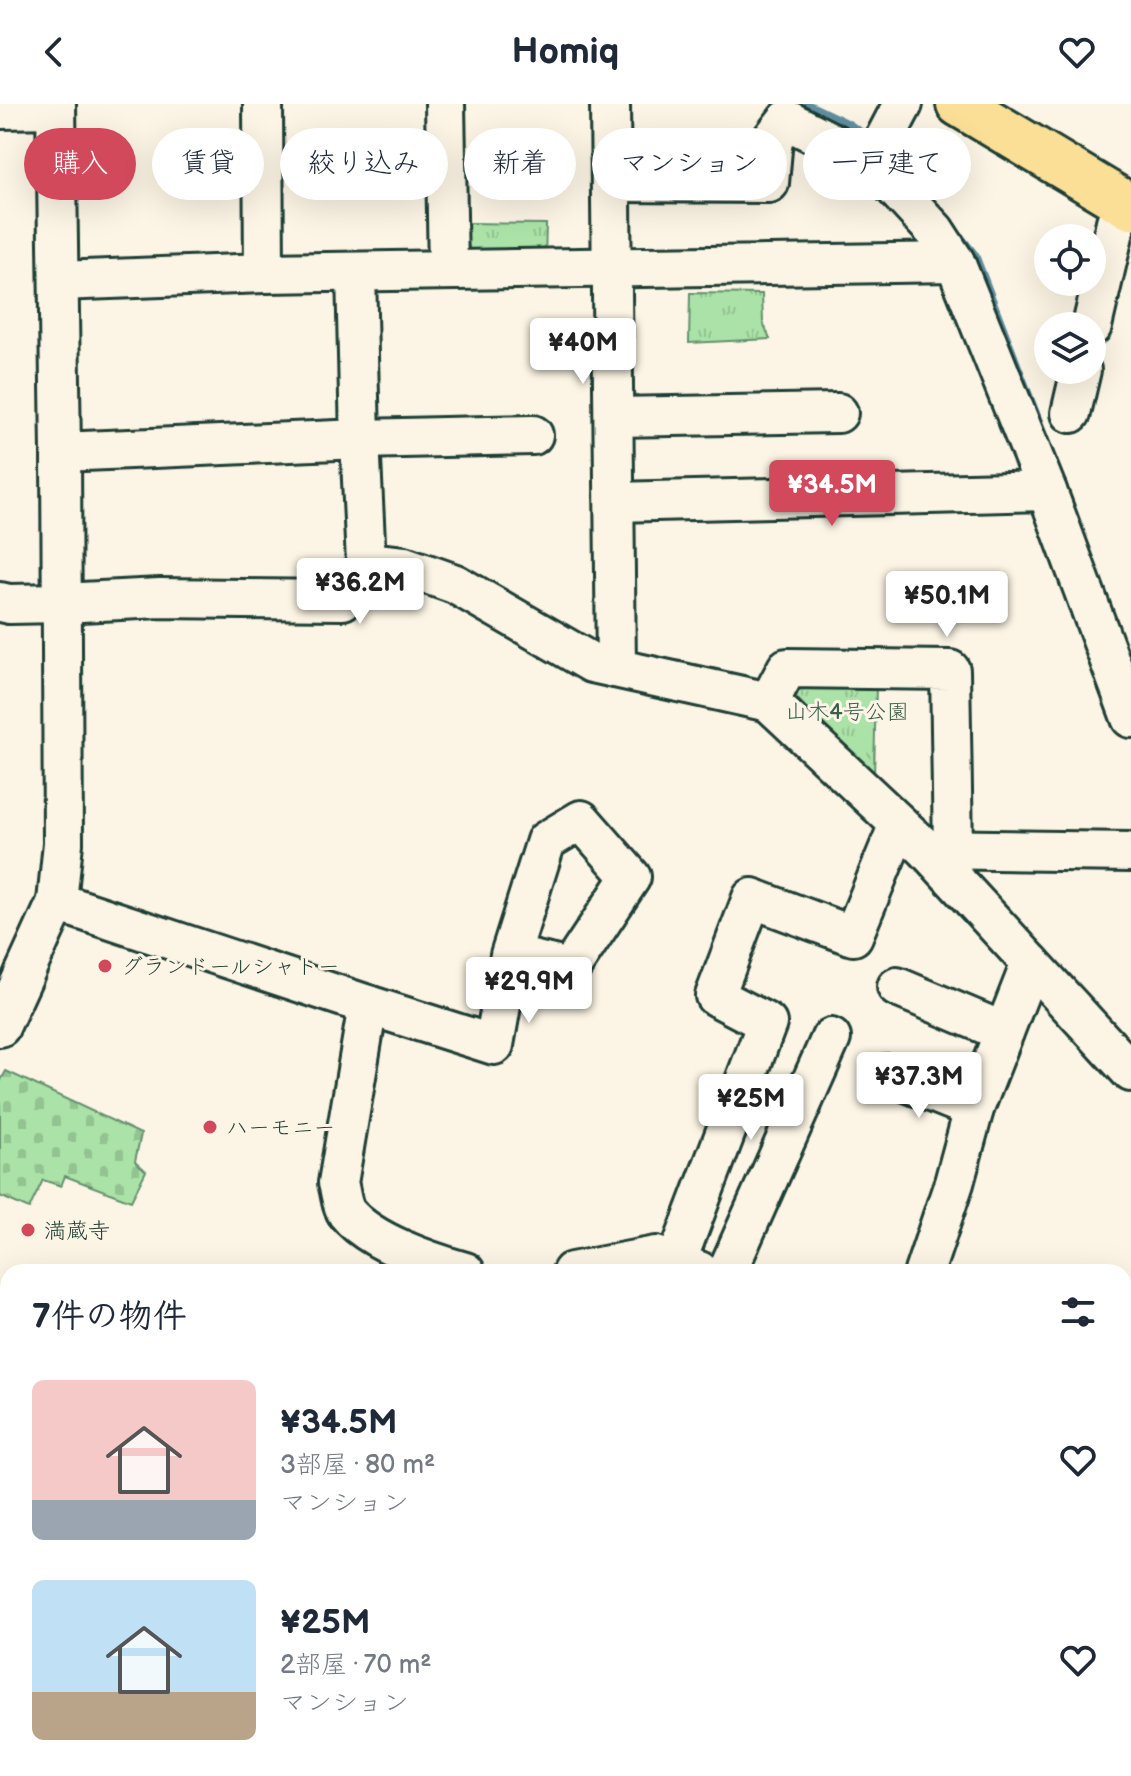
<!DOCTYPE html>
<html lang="ja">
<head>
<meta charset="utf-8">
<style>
  :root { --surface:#fff; --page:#f6f6f7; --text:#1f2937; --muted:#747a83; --accent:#d1495b }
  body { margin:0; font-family:"Balsamiq Sans","Klee One",sans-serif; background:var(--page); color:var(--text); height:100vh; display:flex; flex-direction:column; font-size:30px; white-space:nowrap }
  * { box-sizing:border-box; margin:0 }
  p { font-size:26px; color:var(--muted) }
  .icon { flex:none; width:44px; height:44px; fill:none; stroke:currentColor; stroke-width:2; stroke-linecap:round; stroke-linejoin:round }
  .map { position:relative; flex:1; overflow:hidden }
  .side { position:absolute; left:0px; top:1160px; width:1132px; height:512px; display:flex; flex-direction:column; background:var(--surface); border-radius:24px 24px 0 0; box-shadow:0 8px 32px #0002 }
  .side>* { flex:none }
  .banner { position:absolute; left:24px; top:24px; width:1084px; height:72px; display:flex; gap:16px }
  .controls { position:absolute; left:1034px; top:120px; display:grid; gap:16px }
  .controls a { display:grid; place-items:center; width:72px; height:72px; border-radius:50%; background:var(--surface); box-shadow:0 8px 32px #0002; font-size:40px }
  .price { position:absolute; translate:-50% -68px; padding:0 18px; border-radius:8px; background:#fff; color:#222; font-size:26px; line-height:52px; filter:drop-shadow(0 2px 4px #0008) }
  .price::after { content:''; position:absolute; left:50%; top:48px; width:24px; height:18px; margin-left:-12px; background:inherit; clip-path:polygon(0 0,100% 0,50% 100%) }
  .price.selected { background:var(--accent); color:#fff }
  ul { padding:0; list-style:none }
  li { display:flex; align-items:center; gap:24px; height:200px; padding:0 32px }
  li span { display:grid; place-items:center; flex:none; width:224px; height:160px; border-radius:12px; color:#555 }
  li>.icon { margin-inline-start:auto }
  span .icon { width:96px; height:96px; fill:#fffc; stroke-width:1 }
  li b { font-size:34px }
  h2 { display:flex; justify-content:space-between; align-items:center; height:96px; padding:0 32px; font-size:34px }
  .chip { padding:0 28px; border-radius:36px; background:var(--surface); box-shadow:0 8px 32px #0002; font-size:28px; line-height:72px }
  .chip.selected { background:var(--accent); color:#fff }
  header { display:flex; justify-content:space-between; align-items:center; height:104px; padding:0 32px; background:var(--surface); font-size:36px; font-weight:700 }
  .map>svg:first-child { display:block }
</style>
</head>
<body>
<header><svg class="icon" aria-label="back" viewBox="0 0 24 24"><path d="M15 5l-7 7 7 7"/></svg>Homiq<svg class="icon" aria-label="heart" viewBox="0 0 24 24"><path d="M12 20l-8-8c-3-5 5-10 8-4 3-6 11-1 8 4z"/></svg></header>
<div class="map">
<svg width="1131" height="1672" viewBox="0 0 1131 1672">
  <defs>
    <pattern id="cemetery-stones" width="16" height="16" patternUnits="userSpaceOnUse" patternTransform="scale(2)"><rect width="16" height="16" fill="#aae2a7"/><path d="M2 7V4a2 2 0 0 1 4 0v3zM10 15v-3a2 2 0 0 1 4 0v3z" fill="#92c390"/></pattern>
    <pattern id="park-tufts" width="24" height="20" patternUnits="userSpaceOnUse" patternTransform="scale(2)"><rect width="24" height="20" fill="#aae2a7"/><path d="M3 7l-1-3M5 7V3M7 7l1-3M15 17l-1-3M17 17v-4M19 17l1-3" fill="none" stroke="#92c390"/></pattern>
  </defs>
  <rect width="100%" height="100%" fill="#fcf5e5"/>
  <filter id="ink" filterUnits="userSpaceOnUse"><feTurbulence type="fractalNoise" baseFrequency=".0125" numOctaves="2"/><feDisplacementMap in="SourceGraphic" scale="16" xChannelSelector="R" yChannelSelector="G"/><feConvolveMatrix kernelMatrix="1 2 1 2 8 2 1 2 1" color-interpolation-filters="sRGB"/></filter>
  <g filter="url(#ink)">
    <path fill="url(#cemetery-stones)" stroke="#64906e" stroke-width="2" d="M6,967L141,1030L135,1057L146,1067L131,1097L65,1072L61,1082L43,1076L29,1105L0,1092V978Z"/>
    <g fill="url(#park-tufts)" stroke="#64906e" stroke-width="2">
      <path d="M468,119L546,120L545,155L474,156L468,141Z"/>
      <path d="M690,189L762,190L763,218L770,235L689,239Z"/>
      <path d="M795,575L876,580L874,674L868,670L793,590Z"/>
    </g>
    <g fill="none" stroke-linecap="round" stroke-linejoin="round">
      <g stroke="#5f8ea1" stroke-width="8">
        <path d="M807,0L847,19L873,36"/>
        <path d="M960,132L975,151L1039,317"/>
      </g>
      <g stroke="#1f3d34" stroke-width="44">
        <g id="minor">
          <path d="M56,0L61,348L63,739L57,798L368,901L338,1079C341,1088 341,1101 347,1109C370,1138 430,1158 465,1168"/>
          <path d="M263,0L264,169"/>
          <path d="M445,0L448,166"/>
          <path d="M610,0L616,564"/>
          <path d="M0,5L56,4"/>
          <path d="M872,59L903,0"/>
          <path d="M611,78L769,79L773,34L787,16L872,59L935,127L955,158L1047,387L1131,614"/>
          <path d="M59,177L264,169L955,158"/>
          <path d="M1092,222L1116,118L1123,99"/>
          <path d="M1071,309L1081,266"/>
          <path d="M614,313L838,309"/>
          <path d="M61,348L360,335L533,331"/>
          <path d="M615,398L1047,387"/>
          <path d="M366,458L404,462L455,480L592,559L769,598L926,745L1131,968"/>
          <path d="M0,498L9,500L61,499L160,494L343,496L359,478L366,458L360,335L356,168"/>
          <path d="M769,598L787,564L950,566L953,746"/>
          <path d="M929,745L1131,748"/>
          <path d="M897,883L1004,928"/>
          <path d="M368,901L494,941L510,851L546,737L581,716L631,773L570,865L510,851"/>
          <path d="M0,923L57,798"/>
          <path d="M887,970L974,1005"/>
          <path d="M676,1159L767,919L715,892L752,794L853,832L899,720"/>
          <path d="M572,1168L656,1152L699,1167"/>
          <path d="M727,1168L831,934"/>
          <path d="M924,1168L954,1079L974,1005L1031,859"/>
          <path d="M1124,1287L1131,1289"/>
          <path d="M0,1446L8,1437"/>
          <path d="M1124,1532L1131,1536"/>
          <path d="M204,1664L219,1672"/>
          <path d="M39,1672L46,1664"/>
          <path d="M1015,1672L1019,1664"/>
        </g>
      </g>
      <g stroke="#1f3d34" stroke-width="50">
        <path id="major" d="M959,0L1131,103"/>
      </g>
      <use href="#minor" stroke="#fcf5e5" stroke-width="38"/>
      <use href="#major" stroke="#fbdf96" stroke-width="44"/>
    </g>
  </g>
  <g fill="#d1495b" stroke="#fcf5e5" stroke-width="3">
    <circle cx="105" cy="862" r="8"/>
    <circle cx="210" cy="1023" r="8"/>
    <circle cx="28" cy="1126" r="8"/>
  </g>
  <g text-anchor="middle" stroke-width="6" stroke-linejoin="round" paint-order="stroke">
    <g font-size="22" fill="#3b5e4b" stroke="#fcf5e5">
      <text x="847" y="615">山木4号公園</text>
    </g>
    <g font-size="22" fill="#1f3d34" stroke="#fcf5e5" text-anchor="start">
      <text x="121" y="870">グランドールシャトー</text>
      <text x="226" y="1031">ハーモニー</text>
      <text x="44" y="1134">満蔵寺</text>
    </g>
  </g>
</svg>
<div class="controls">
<a><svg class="icon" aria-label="locate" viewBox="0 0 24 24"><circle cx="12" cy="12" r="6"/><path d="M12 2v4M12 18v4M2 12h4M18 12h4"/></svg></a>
<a><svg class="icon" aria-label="layers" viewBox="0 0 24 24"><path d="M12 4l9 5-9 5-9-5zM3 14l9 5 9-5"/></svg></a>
</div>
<b class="price" style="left:583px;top:282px">¥40M</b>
<b class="price selected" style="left:832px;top:424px">¥34.5M</b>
<b class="price" style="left:360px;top:522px">¥36.2M</b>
<b class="price" style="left:947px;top:535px">¥50.1M</b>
<b class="price" style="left:529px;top:921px">¥29.9M</b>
<b class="price" style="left:919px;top:1016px">¥37.3M</b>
<b class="price" style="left:751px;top:1038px">¥25M</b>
<div class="banner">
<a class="chip selected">購入</a>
<a class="chip">賃貸</a>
<a class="chip">絞り込み</a>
<a class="chip">新着</a>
<a class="chip">マンション</a>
<a class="chip">一戸建て</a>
</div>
<section class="side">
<h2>7件の物件<svg class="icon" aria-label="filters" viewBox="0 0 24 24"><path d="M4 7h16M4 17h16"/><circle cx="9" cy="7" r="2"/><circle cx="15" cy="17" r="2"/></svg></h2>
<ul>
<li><span style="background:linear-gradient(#f6c9c9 75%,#9aa5b1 0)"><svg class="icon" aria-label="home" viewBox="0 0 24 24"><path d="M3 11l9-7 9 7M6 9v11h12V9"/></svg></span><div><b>¥34.5M</b><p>3部屋 · 80 m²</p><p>マンション</p></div><svg class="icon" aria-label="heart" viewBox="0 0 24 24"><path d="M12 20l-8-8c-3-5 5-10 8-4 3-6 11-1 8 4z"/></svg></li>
<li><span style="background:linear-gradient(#bfe0f5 70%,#b9a48a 0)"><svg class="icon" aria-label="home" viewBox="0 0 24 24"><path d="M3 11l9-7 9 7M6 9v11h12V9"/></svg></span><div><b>¥25M</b><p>2部屋 · 70 m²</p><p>マンション</p></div><svg class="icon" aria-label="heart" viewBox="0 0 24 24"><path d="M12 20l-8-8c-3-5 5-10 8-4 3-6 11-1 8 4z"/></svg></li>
</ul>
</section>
</div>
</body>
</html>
